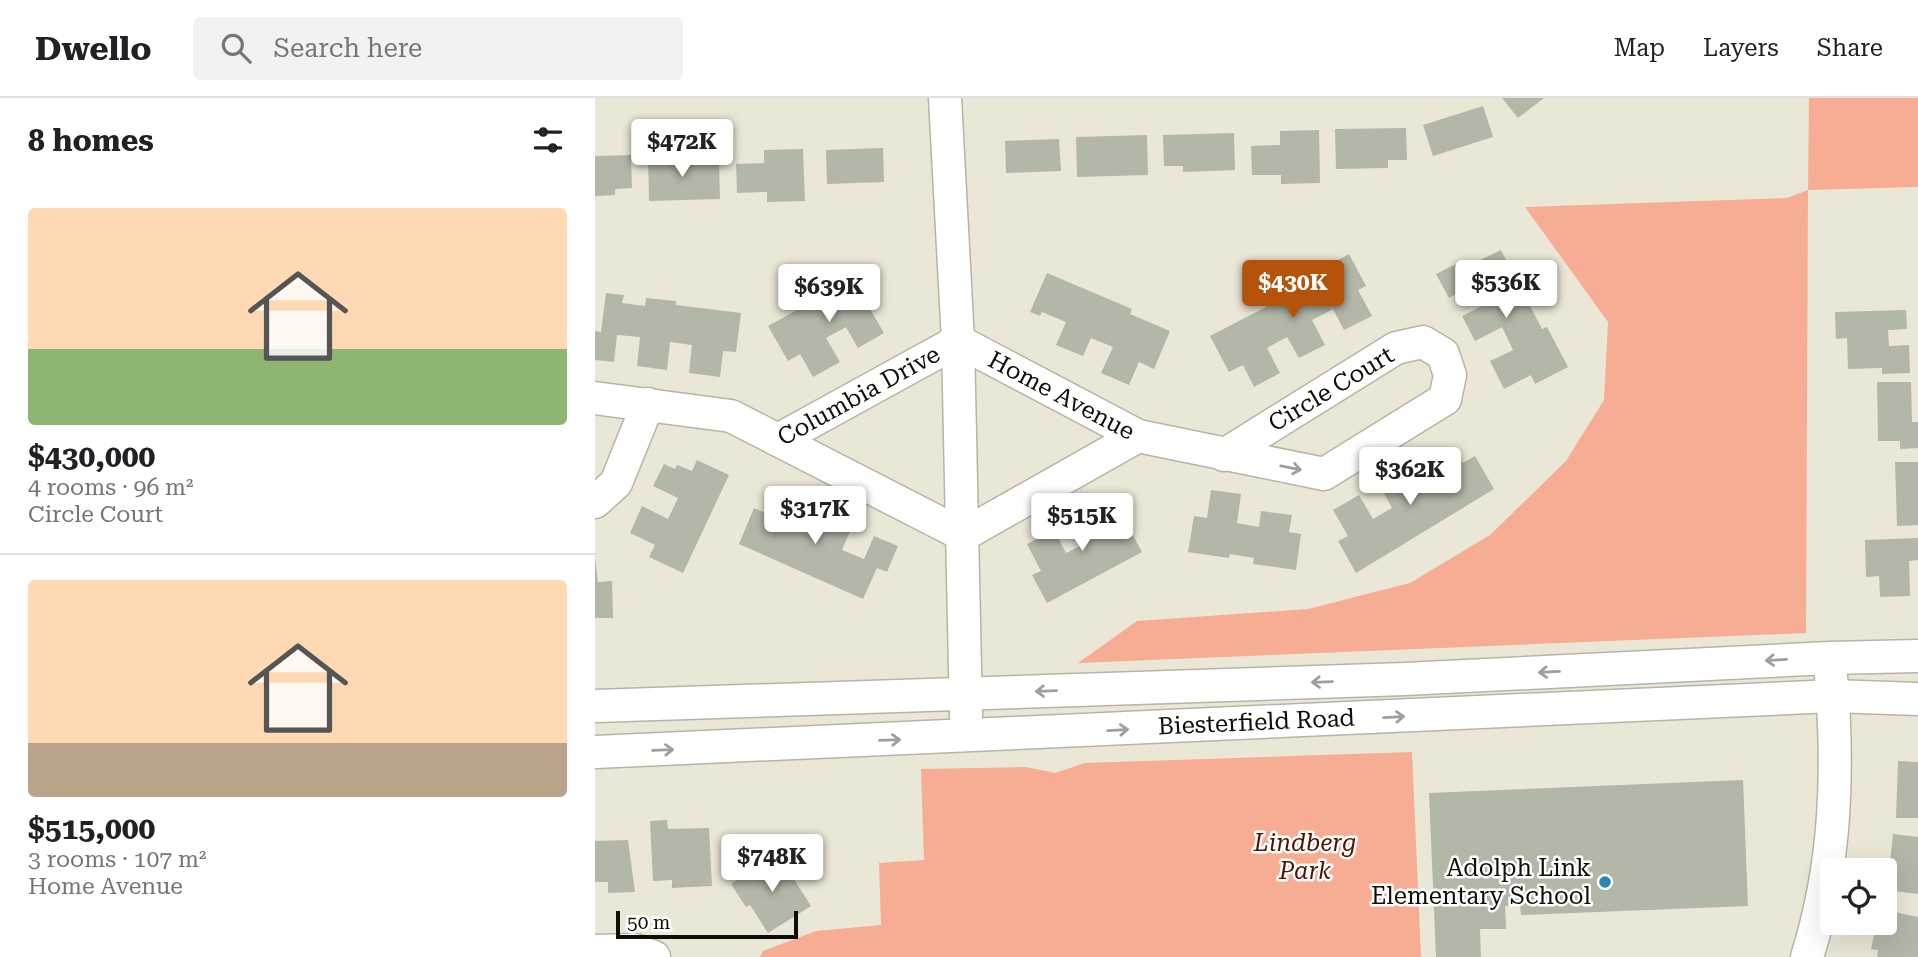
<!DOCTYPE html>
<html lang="en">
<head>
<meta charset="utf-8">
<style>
  :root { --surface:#fff; --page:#f2f2f2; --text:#202124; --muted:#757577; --line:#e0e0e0; --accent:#b45309 }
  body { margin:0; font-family:"Roboto Serif",serif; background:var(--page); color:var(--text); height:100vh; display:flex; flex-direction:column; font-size:26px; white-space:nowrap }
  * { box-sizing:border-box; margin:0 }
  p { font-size:23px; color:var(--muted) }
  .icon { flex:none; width:38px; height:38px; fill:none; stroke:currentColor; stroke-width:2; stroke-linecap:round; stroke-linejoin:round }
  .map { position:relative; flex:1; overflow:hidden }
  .details { display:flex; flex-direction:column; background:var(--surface); width:595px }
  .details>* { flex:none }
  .controls { position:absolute; left:1225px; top:760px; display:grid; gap:14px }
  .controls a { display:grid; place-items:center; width:77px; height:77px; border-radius:7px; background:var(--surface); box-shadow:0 7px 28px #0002; font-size:35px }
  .scale { position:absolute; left:21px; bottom:18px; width:182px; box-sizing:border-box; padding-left:7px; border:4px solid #0e0d07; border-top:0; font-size:19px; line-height:24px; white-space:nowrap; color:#0e0d07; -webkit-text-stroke:5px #fff; paint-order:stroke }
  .price { position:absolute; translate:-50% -60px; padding:0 16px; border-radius:7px; background:#fff; color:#222; font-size:23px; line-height:46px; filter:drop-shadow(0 2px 4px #0008) }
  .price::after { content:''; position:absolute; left:50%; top:42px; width:21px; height:16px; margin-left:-10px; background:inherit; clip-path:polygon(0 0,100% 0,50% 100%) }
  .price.active { background:var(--accent); color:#fff }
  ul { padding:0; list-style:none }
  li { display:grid; align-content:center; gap:14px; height:371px; padding:0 28px }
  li+li { border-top:2px solid var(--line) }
  li span { display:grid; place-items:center; height:217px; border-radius:7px; color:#555 }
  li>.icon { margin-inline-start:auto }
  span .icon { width:126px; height:126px; fill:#fffc; stroke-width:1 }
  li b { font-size:30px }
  h2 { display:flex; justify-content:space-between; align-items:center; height:84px; padding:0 28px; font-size:30px }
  header { display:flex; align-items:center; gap:42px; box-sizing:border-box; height:98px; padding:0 35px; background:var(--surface); border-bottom:2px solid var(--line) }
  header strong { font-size:33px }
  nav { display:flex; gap:38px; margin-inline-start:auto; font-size:24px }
  .search { width:490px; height:63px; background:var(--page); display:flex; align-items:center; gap:18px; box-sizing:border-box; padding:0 24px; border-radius:7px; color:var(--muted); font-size:26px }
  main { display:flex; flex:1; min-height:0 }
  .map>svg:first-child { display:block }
</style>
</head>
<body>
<header>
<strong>Dwello</strong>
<div class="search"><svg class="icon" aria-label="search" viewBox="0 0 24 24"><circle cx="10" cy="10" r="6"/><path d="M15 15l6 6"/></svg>Search here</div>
<nav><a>Map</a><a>Layers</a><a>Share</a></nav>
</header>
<main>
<section class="details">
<h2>8 homes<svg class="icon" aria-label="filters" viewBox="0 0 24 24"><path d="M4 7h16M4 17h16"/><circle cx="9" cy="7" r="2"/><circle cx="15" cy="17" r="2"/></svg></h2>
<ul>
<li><span style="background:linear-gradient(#ffd9b3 65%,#8fb573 0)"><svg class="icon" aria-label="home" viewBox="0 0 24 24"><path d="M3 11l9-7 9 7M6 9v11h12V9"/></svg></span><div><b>$430,000</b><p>4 rooms · 96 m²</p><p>Circle Court</p></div></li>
<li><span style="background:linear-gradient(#ffd9b3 75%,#b9a48a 0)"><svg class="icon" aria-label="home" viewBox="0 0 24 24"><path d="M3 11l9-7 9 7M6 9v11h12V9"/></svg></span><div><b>$515,000</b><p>3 rooms · 107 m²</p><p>Home Avenue</p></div></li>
</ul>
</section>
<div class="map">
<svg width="1323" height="859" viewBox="0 0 1323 859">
  <rect width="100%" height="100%" fill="#ebe7d7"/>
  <g fill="#f6ad94">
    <path d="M1214,0H1323V89L1213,92L1211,535L483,565L542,523L713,511L815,485L895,437L971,363L1009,302L1013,224L930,109L1192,100L1213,92Z"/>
    <path d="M817,654L826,859H165L168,853L221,833L286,827L284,765L329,762L326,671L431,669L460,675L490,665Z"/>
  </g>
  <g fill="#b2b7a8">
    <path d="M907,0H949L923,20Z"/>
    <path d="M888,8L898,39L838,58L828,27Z"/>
    <path d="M811,30L812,62H793V70L741,71L740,31Z"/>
    <path d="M724,32L725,85L686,86V77H657L656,48L685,47V33Z"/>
    <path d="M639,35L640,72L588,74V68H569L568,37Z"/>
    <path d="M552,37L553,77L482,79L481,39Z"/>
    <path d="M464,41L466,73L411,75L410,43Z"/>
    <path d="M288,50L289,84L232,86L231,52Z"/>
    <path d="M208,51L210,103L172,104V94L142,95L141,66L169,65V52Z"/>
    <path d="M82,55V65L124,64L125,101L54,103L53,56Z"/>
    <path d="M36,57L37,90L20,91V97L0,98V58Z"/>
    <path d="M906,152L947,231L952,229L973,269L940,286L936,277L909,291L895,263L918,252L907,229L880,243L867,218L889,207L878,187L854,200L841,176L865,164L869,170Z"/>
    <path d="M754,156L771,188L763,192L777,218L749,232L738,211L717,222L730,247L704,260L692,239L672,250L685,275L659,289L648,267L634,274L615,238L671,209L668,203L697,187L700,192L718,183L715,177Z"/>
    <path d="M266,174L285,205L275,211L289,235L263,250L251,229L231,240L245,264L218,279L205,256L193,263L173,228L209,208L211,211L231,200L228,195Z"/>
    <path d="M452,175L537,211L535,216L575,233L559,271L544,264L534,287L506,275L518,249L496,240L488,258L461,247L471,224L447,214L445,218L435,214Z"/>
    <path d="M11,195L29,197L27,205L50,208L51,200L81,203V207L146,215L141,254L128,253L125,279L94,275L97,247L75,244L72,272L42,268L45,239L22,237L19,264L0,262V233L6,234Z"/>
    <path d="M1311,212L1312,231L1293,232L1294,248L1314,247L1315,275L1287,276V270L1253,271L1252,240L1241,241L1240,214Z"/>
    <path d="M1282,284H1316L1317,324H1323V350L1305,351V343H1283Z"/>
    <path d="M841,349L847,360L860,352L868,365L880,358L899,391L761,475L743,443L753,438L738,412L764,397L778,421L797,410L783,384L809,368L823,392L843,381L828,356Z"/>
    <path d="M102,362L134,377L88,475L54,459L60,447L35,435L47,408L73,421L83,400L58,388L69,366L80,371L82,367L97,373Z"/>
    <path d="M1300,364H1323V427L1302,428Z"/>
    <path d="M183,391L212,403L200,429L221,438L231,414L258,426L247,452L269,461L279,438L303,448L292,474L282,470L268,501L144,446L159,410L172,416Z"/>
    <path d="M616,392L646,396L642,425L664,429L666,413L697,417L694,434L706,436L701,472L658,466L659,460L635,456L634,460L593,454L599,418L612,420Z"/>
    <path d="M504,404L516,427L529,421L547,454L452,505L437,477L446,473L432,446L459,432L471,455L491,445L476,418Z"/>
    <path d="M1323,440V462L1314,463L1315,498L1285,499L1284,478L1271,479L1270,442Z"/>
    <path d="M0,459L3,484L17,483L18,520H0Z"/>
    <path d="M1303,663L1323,664V720H1301Z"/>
    <path d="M1148,682L1153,808L926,817L925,808H910L911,831H885L886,859H841L834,695Z"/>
    <path d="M72,722L73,731L114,730L117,788L77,790V782L58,783L55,723Z"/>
    <path d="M1298,736L1323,739V796L1292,792Z"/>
    <path d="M33,742L40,794L13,795V784H0V743Z"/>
    <path d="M183,756L216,808L173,835L155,807L151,809L136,786Z"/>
    <path d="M1290,812L1323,819V859H1282L1283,852L1276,851L1282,824H1290Z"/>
  </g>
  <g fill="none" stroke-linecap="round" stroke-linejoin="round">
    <g stroke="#b8b4a5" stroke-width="35">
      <g id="minor">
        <path d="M350,0L363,243L371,618"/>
        <path id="s1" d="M363,243L543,338L368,437"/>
        <path id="s2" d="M0,300L136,318L183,342L363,243"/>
        <path d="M543,338L729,376L850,301L855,277L848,256L828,244L801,250L629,357"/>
        <path d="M183,342L368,437"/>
        <path d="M0,404L21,385L53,306"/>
        <path d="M0,608L810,581L1235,560L1323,558"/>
        <path id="s3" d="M0,654L1238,598L1323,601"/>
        <path d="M0,853L40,852L59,859"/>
        <path d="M1212,859C1241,767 1244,674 1236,578"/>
      </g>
    </g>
    <use href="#minor" stroke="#fff" stroke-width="32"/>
  </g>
  <defs><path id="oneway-shaft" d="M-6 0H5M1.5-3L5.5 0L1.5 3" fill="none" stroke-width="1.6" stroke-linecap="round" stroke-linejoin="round" transform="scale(1.75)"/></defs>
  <g stroke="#9f9e9c">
    <use href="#oneway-shaft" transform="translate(696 370) rotate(11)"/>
    <use href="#oneway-shaft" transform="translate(1181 562) rotate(177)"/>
    <use href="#oneway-shaft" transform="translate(954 574) rotate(177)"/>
    <use href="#oneway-shaft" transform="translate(727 584) rotate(178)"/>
    <use href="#oneway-shaft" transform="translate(451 593) rotate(178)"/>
    <use href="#oneway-shaft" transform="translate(799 619) rotate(-3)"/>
    <use href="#oneway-shaft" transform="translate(523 632) rotate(-3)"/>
    <use href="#oneway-shaft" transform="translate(295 642) rotate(-2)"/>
    <use href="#oneway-shaft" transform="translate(68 652) rotate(-2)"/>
  </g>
  <circle fill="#2887b3" stroke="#fff" stroke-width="2.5" cx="1010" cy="784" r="7"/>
  <g text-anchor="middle" stroke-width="5" stroke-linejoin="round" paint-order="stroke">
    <g font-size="24" fill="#0e0d07" stroke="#fff">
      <text transform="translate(736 291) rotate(-31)" y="8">Circle Court</text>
      <text dy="8" stroke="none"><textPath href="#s2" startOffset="282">Columbia Drive</textPath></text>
      <text dy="8" stroke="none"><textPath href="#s1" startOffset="117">Home Avenue</textPath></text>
      <text dy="8" stroke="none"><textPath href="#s3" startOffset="662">Biesterfield Road</textPath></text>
    </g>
    <g font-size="24" font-style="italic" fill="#4c1501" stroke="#fff">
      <text x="710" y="753">Lindberg<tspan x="710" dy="28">Park</tspan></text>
    </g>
    <g font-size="24" fill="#0e0d07" stroke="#fff" text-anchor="end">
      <text x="996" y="778">Adolph Link<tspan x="996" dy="28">Elementary School</tspan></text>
    </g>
  </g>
</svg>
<div class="controls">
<a><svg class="icon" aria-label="locate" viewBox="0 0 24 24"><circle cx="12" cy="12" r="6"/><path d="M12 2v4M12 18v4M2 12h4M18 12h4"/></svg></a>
</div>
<div class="scale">50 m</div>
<b class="price" style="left:87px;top:81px">$472K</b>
<b class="price active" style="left:698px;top:222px">$430K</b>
<b class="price" style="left:911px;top:222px">$536K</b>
<b class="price" style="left:234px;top:226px">$639K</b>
<b class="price" style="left:815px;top:409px">$362K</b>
<b class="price" style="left:220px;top:448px">$317K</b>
<b class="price" style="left:487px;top:455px">$515K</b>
<b class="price" style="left:177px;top:796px">$748K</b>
</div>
</main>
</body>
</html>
